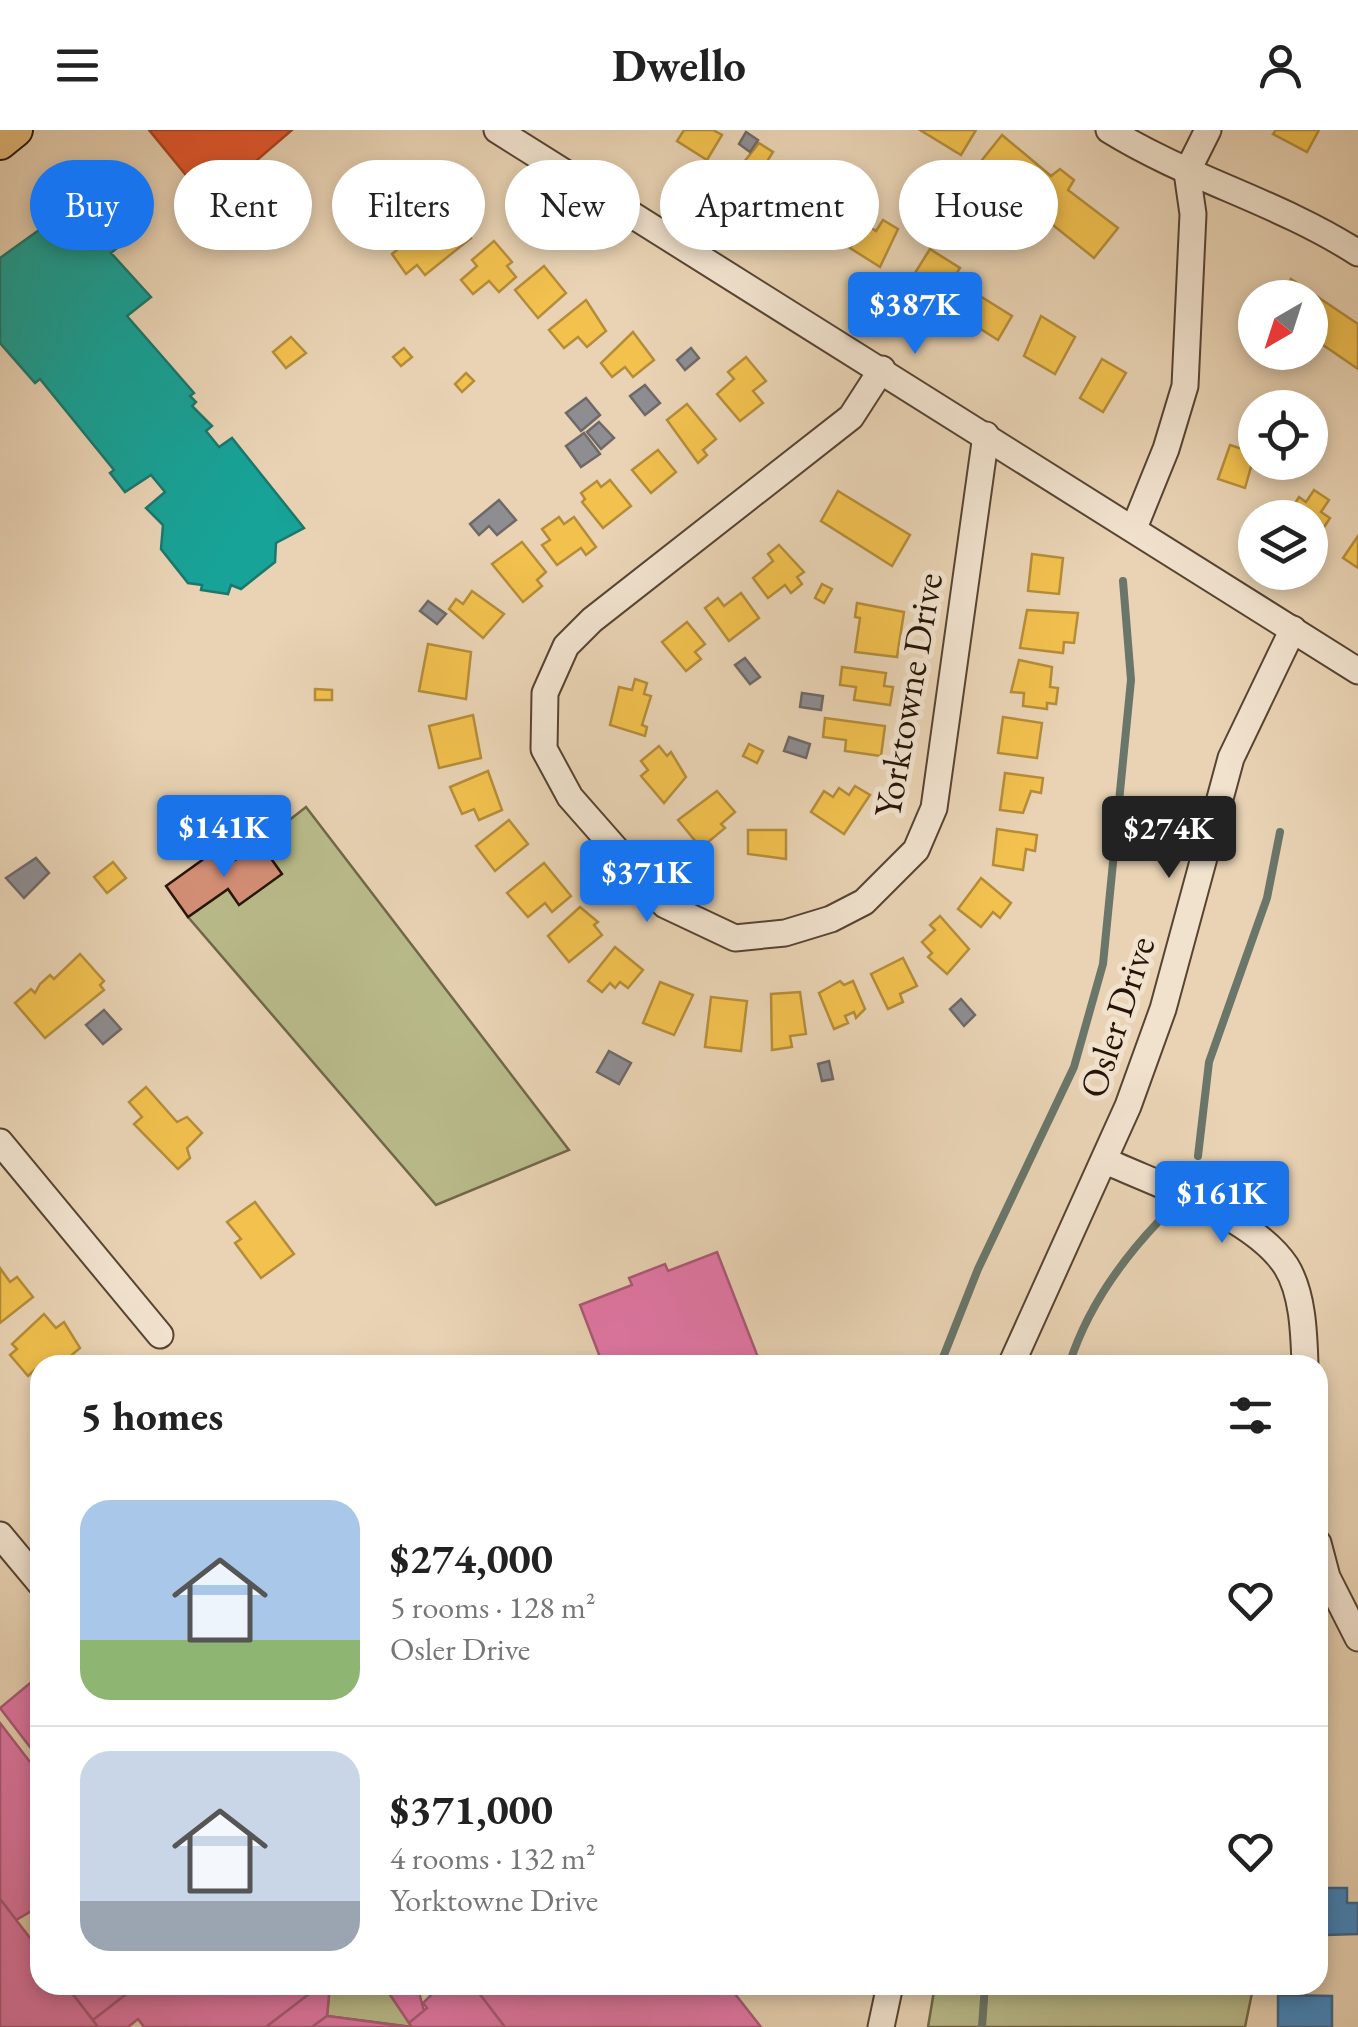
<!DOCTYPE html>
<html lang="en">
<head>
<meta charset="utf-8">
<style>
  :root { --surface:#fff; --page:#f2f2f2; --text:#222; --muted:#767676; --line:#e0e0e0; --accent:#1a73e8 }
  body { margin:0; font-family:"EB Garamond",serif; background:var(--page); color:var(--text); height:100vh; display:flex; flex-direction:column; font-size:38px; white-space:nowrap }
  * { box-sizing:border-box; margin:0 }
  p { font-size:32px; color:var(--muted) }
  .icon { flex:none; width:55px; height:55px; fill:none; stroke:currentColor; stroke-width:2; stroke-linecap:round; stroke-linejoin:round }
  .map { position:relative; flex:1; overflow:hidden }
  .side { position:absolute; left:30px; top:1225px; width:1298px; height:640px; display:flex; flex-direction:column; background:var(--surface); border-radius:30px; box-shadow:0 5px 15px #0003 }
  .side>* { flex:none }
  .hud { position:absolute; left:30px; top:30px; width:1300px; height:90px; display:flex; gap:20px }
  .needle { width:65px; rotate:219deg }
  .controls { position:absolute; left:1238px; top:150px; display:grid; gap:20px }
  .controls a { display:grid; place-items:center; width:90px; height:90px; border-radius:50%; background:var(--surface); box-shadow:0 5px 15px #0003; font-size:50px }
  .price { position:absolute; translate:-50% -85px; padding:0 22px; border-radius:10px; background:var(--accent); color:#fff; font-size:32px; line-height:65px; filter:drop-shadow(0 2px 5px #0008) }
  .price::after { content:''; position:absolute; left:50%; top:60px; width:30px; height:22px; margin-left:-15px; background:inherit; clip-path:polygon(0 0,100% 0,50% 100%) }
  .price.selected { background:#222; color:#fff }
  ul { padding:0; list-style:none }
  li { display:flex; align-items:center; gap:30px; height:250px; padding:0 50px }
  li+li { border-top:2px solid var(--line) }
  li span { display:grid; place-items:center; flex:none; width:280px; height:200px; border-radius:30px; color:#555 }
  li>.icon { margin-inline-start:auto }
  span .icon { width:120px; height:120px; fill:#fffc; stroke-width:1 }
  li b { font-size:42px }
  h2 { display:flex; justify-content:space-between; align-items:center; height:120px; padding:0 50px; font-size:42px }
  .chip { padding:0 35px; border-radius:45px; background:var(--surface); box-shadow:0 5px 15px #0003; font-size:35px; line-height:90px }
  .chip.selected { background:var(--accent); color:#fff }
  header { display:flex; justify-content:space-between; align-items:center; height:130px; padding:0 50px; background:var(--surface); font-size:45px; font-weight:700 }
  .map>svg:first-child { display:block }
</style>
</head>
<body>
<header><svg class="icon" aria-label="menu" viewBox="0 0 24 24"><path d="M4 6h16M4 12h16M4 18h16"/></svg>Dwello<svg class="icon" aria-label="person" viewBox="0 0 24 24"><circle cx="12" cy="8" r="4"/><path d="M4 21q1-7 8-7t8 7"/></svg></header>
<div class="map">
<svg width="1358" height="1897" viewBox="0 0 1358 1897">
  <rect width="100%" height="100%" fill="#e9d3b4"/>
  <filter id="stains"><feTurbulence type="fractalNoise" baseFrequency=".002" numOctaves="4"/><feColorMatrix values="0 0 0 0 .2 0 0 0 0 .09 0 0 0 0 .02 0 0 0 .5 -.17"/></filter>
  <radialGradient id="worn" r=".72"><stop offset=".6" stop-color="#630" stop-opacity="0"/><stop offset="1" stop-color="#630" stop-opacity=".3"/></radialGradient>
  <g fill="#b9bb8b" stroke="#706849" stroke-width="2.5">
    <path d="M306,677L569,1020L436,1075L188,787L228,759L239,774L281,743L260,713Z"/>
    <path d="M330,1855L389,1863L412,1897L327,1886Z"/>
    <path d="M935,1855H1248L1252,1863L1245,1897H928Z"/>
  </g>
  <g fill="#f2c14e" stroke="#b58d39" stroke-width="2.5">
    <path d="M684,0H713L722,5L707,30L677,11Z"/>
    <path d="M920,0H976L961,25Z"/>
    <path d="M1276,0H1319L1307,22L1273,4Z"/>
    <path d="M1002,5L1051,46L1060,39L1074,50L1068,60L1118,98L1094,128L978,35Z"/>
    <path d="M759,13L773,22L766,33L780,42L765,66L733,46Z"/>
    <path d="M807,58L838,78L824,102L792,82Z"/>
    <path d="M447,79L468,95L463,99L471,108L425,145L417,135L406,144L392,124Z"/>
    <path d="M883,90L898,99L880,137L850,118L865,94L876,101Z"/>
    <path d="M494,111L512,132L507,136L516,147L499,162L489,151L473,164L461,150L477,136L472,130Z"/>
    <path d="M930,119L960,138L938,173L908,154Z"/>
    <path d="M544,136L566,163L538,188L515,160Z"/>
    <path d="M1291,149L1358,194V239L1310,206V168H1279Z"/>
    <path d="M980,166L1012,186L998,210L965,189Z"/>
    <path d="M586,170L606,201L587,217L578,207L564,218L549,200Z"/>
    <path d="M1041,186L1075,207L1055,244L1024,226Z"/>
    <path d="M633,202L654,230L633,247L625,237L612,247L601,233Z"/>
    <path d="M291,207L306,223L286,238L273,222Z"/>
    <path d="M404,218L412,227L401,236L393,227Z"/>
    <path d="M746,227L766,251L753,261L763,273L740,291L717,264L734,249L728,242Z"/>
    <path d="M1102,229L1126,243L1103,282L1080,268Z"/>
    <path d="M466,243L474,251L462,262L455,254Z"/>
    <path d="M687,274L716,309L703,320L707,325L698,333L667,290Z"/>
    <path d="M1230,315L1255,323L1245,358L1218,349Z"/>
    <path d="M658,320L676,342L651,363L632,340Z"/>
    <path d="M610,350L631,376L603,398L582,372L585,369L581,363L597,351L601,357Z"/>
    <path d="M1314,360L1329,370L1321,382L1330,388L1315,411L1310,408V388H1286L1299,367L1306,372Z"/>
    <path d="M838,361L910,405L892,436L821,391Z"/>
    <path d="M559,387L564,394L574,387L596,417L586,425L581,418L557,435L542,415L550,410L542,399Z"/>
    <path d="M1358,406V438L1343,428Z"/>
    <path d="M522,412L546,442L537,450L542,456L523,472L492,434Z"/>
    <path d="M779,415L804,442L797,447L802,454L791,463L785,455L768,468L753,448L773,431L768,424Z"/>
    <path d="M1032,424L1063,428L1059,464L1028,461Z"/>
    <path d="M822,454L832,459L824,473L815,468Z"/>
    <path d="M472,461L504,484L483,508L449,479L456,469L463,474Z"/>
    <path d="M741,463L759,488L729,511L705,478L718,468L724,476Z"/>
    <path d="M857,473L904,482L897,527L855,522L860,488L855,487Z"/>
    <path d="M1027,480L1078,483L1074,513L1064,512L1063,523L1020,518Z"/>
    <path d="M687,492L705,514L695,522L701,529L686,541L662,512Z"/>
    <path d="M428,514L471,522L466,569L419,561Z"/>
    <path d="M1019,530L1052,537L1050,557L1058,558L1056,574L1047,573V579L1023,576L1024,563L1011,562Z"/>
    <path d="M842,537L886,543L884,556L893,557L890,575L854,570L856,557L840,555Z"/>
    <path d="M635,549L647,553L644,564L651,566L642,595L647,597L645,606L610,595L619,557L632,560Z"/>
    <path d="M315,559L332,560V570H315Z"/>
    <path d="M473,585L481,628L439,638L429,596Z"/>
    <path d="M1003,587L1042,593L1037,628L998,623Z"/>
    <path d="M825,588L885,596L881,626L845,621L846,610L823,607Z"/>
    <path d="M749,614L763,621L757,633L743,626Z"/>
    <path d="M659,616L667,626L671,622L686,647L664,673L641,646L648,640L641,631Z"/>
    <path d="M488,641L502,680L479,690L474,679L462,684L450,657Z"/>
    <path d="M1005,643L1043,648L1041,663L1031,661L1023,683L1000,680Z"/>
    <path d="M855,656L870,665L844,704L811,682L824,661L833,667L839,658L849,665Z"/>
    <path d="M717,661L735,682L721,694L725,698L701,718L678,690Z"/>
    <path d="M509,690L528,714L495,741L476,716Z"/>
    <path d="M997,699L1037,705L1035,721L1026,719L1023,740L993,735Z"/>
    <path d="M748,700H786V729L748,724Z"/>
    <path d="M113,732L126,748L107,763L94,747Z"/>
    <path d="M544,733L571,766L552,782L545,773L528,787L507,763Z"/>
    <path d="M981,748L1011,773L1000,788L993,782L981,797L958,779Z"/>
    <path d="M580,777L598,792L594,795L602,805L569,832L548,806Z"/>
    <path d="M940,786L969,819L947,844L928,827L932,823L922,812L935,800L930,795Z"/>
    <path d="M615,817L643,840L628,858L620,852L615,858L610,853L602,862L588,851Z"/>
    <path d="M80,824L104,851L100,855L104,860L45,908L15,873L31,859L35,863L40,854L50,845L54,849Z"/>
    <path d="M903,828L917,856L900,864L903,872L888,879L871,844Z"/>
    <path d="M840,851L844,855L853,851L865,879L856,888L854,882L845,886L848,893L834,899L819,863Z"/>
    <path d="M660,852L693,865L674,905L643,893Z"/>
    <path d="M800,862L806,904L790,906L792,917L772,920L771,864Z"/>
    <path d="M711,867L747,871L741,921L705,917Z"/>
    <path d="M146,957L177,992L187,987L202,1003L187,1018L190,1028L178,1039L134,994L142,987L129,972Z"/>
    <path d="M255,1072L294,1124L261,1148L235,1113L241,1109L227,1092Z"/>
    <path d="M0,1138L10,1152L17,1147L33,1167L0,1193Z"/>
    <path d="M44,1184L56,1198L64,1192L80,1218L60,1235H40L28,1246L10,1225L17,1219L12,1214Z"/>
  </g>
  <path fill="#e4572e" stroke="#ab4322" stroke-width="2.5" d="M149,0H292L208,72Z"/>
  <g fill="#3f88c5" stroke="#38658c" stroke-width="2.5">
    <path d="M1318,1758H1347V1773H1358V1804L1325,1805V1823L1318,1822Z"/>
    <path d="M1278,1865L1332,1866V1897H1278Z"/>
  </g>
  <g fill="#e377a8" stroke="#aa5978" stroke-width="2.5">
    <path d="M717,1122L761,1235H603L580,1175L632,1155L629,1148L665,1134L668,1141Z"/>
    <path d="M40,1545V1630L0,1578Z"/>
    <path d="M0,1593L40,1645V1776L16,1790L0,1769Z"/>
    <path d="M0,1769L40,1821V1855H66L98,1897H0Z"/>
    <path d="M72,1855H138L93,1890L68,1858Z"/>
    <path d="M138,1855H321L266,1897H144L138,1889L128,1897H98L93,1890Z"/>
    <path d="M321,1855H330L327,1886L312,1897H266Z"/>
    <path d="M330,1855H417L424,1881L409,1893L389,1863Z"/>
    <path d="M441,1855H473L505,1897H412L409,1893L427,1878L423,1873Z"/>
    <path d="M473,1855H728L761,1897H505Z"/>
    <path d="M327,1886L410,1897H312Z"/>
  </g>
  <path fill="#17a398" stroke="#1c786c" stroke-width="2.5" d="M46,73L57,88L69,78L95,110L105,102L117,118L111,123L151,167L127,186L194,263L190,266L196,272L192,276L212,296L206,301L219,317L232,308L304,398L276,413L275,432L241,459L231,455L228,464L201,460L202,455L188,453L161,419L163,395L146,378L165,362L151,345L125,362L110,343L114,340L40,249L35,253L0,213V128L46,95L35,82Z"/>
  <g fill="#8d8d92" stroke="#6e6968" stroke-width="2.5">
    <path d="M746,2L758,10L750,22L739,14Z"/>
    <path d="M691,218L699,228L685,240L677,230Z"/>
    <path d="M645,255L660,273L645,285L630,266Z"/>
    <path d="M586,268L600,285L581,301L566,283Z"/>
    <path d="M599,292L614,308L601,319L587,302Z"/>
    <path d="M584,303L600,324L581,337L566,316Z"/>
    <path d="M499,370L516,390L497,405L489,396L479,405L470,394Z"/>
    <path d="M428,471L446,484L437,494L420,481Z"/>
    <path d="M745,528L760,547L750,554L735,535Z"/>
    <path d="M802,563L823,566L821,580L800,577Z"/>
    <path d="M789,607L810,614L806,628L784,621Z"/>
    <path d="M36,728L49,743L24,768L6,748Z"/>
    <path d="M961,869L975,885L964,896L950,879Z"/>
    <path d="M104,880L121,899L103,914L86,895Z"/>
    <path d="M609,921L631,933L619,954L597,942Z"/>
    <path d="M829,931L833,949L822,951L818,934Z"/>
  </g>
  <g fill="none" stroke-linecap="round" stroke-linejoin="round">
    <g stroke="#6a7669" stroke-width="8">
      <path d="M1198,1026L1209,932L1267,768L1280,702"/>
      <path d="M940,1235L978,1139L1074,937L1103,834L1131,550L1123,451"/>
      <path d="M1069,1235C1086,1181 1120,1132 1159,1091"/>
      <path d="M982,1897L985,1855"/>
    </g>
  </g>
  <path fill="#d59078" stroke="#261407" stroke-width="2.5" d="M260,713L282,744L239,775L228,759L188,787L166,756L212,723L223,738Z"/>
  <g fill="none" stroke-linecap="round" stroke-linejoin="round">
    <g stroke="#574432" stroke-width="29">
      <g id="minor">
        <path d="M497,0L1358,541"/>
        <path d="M1109,0C1188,49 1279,72 1358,123"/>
        <path d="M882,239L851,287L592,490L566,516L545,563L544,619L570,667L665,775L735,808L785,803L831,789L864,772L916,720L934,678L986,305"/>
        <path d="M1134,398L1166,319L1185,256L1193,84L1187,42L1208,0"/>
        <path d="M0,1012L160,1205"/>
        <path d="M1106,1031C1160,1056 1253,1086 1286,1136C1303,1163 1304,1204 1305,1235"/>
        <path d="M1011,1235L1128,976L1163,879L1231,628L1293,499"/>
        <path d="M0,1405L40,1453"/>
        <path d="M1318,1413L1327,1447L1358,1508"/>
        <path d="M881,1897L890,1855"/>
      </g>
    </g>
    <g stroke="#261407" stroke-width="36">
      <path id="major" d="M0,13L16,0"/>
    </g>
    <use href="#minor" stroke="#f1e2ce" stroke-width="25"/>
    <use href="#major" stroke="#e4ba7a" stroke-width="32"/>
  </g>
  <g text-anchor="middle" stroke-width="10" stroke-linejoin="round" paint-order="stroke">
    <g font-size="38" fill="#261407" stroke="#f1e2ce">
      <text transform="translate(908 565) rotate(-80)" y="13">Yorktowne Drive</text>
      <text transform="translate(1117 887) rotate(-72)" y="13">Osler Drive</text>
    </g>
  </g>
  <rect width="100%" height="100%" filter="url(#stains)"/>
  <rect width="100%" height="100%" fill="url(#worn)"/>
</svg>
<div class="controls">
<a><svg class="needle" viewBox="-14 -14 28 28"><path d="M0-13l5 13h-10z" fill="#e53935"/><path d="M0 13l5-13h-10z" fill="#767676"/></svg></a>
<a><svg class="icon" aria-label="locate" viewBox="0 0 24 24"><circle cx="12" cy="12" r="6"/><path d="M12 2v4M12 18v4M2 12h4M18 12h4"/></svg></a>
<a><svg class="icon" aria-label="layers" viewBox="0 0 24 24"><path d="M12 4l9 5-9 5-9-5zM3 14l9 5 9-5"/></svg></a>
</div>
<b class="price" style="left:915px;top:227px">$387K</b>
<b class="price" style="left:224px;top:750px">$141K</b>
<b class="price selected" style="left:1169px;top:751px">$274K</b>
<b class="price" style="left:647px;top:795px">$371K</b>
<b class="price" style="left:1222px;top:1116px">$161K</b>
<div class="hud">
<a class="chip selected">Buy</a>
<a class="chip">Rent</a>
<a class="chip">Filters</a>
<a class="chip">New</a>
<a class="chip">Apartment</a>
<a class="chip">House</a>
</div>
<section class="side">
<h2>5 homes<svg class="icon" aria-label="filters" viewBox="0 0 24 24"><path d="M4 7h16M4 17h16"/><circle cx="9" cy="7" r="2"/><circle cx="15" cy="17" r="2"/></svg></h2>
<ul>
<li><span style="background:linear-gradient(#a9c7e8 70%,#8fb573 0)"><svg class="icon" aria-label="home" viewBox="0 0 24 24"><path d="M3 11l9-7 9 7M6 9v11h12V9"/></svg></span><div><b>$274,000</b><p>5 rooms · 128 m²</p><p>Osler Drive</p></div><svg class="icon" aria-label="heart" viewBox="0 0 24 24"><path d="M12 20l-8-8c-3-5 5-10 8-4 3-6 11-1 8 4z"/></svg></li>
<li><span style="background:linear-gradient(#c9d6e8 75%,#9aa5b1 0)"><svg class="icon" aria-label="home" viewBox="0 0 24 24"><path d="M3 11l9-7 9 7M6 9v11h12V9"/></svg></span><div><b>$371,000</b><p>4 rooms · 132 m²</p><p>Yorktowne Drive</p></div><svg class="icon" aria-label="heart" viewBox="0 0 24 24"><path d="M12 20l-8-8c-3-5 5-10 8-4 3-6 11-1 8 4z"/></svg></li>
</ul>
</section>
</div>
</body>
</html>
